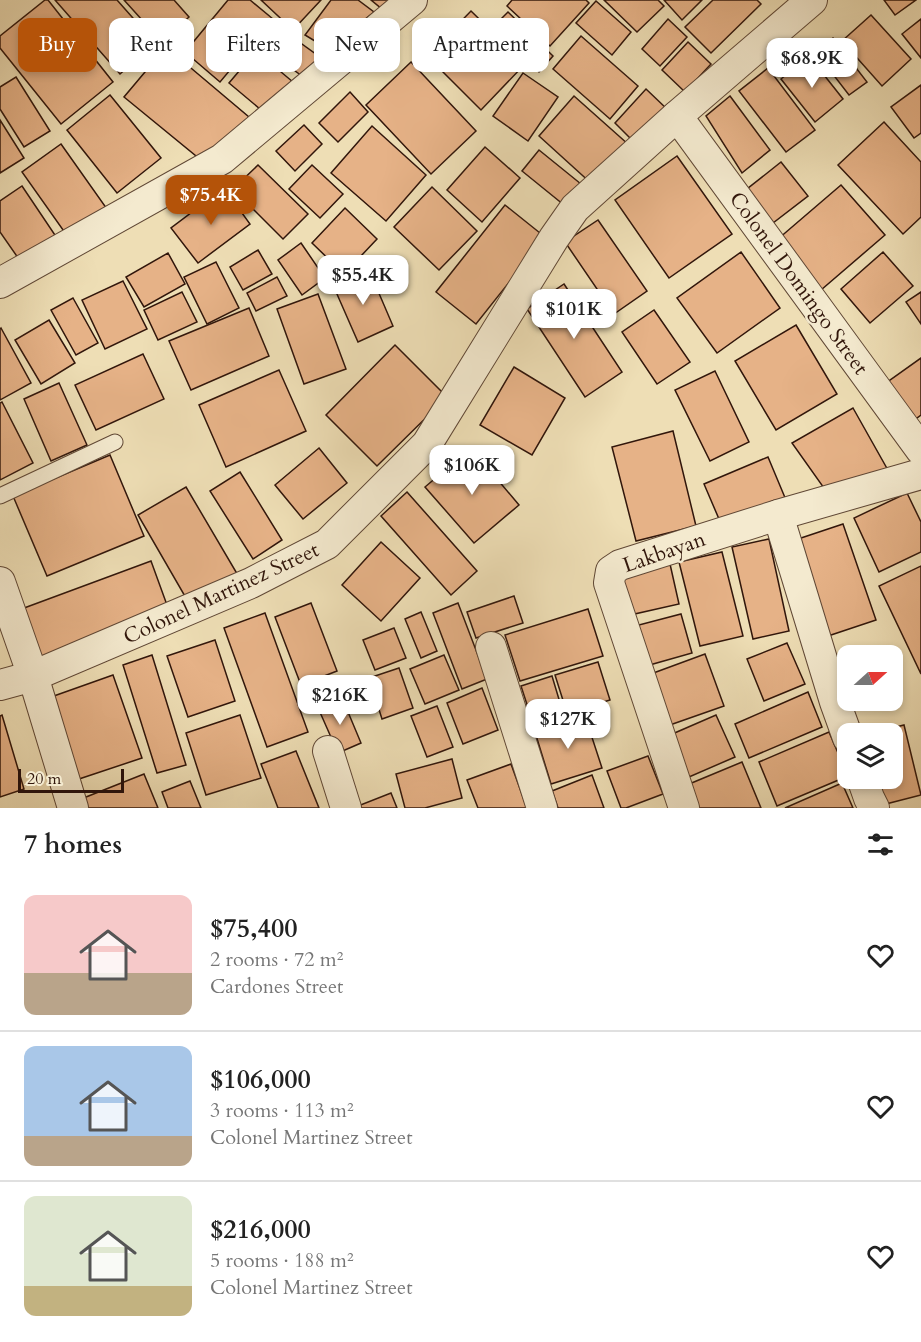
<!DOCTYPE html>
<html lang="en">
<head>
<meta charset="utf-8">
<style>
  :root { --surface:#fff; --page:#f6f6f6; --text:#222; --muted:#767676; --line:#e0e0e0; --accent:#b45309 }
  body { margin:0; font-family:Cardo,serif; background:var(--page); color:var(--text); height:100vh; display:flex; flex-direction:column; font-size:22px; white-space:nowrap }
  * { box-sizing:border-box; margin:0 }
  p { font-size:20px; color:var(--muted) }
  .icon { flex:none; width:33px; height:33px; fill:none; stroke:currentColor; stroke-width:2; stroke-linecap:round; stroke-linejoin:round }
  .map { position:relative; height:808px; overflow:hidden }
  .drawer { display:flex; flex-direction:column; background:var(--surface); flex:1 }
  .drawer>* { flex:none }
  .banner { position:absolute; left:18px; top:18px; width:600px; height:54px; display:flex; gap:12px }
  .needle { width:39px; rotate:69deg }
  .buttons { position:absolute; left:837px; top:645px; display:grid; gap:12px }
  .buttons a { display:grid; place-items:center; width:66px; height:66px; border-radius:12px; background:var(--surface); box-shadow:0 3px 9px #0003; font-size:30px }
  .scale { position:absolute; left:18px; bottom:15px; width:106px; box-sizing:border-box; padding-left:6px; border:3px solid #31160b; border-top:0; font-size:16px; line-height:21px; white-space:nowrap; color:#31160b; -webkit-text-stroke:4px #f4eacf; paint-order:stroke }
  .price { position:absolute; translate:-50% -51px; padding:0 14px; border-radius:12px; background:#fff; color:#222; font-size:20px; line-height:39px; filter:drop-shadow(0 2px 3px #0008) }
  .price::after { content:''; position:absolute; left:50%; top:36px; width:18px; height:14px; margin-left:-9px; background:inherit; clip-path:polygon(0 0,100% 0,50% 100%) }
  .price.current { background:var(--accent); color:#fff }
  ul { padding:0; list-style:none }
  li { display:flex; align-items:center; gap:18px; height:150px; padding:0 24px }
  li+li { border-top:2px solid var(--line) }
  li span { display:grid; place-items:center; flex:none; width:168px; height:120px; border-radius:12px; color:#555 }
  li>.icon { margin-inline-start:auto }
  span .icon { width:72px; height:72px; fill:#fffc; stroke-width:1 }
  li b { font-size:26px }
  h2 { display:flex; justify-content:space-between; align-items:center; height:72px; padding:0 24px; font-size:26px }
  .chip { padding:0 21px; border-radius:12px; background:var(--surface); box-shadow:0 3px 9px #0003; font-size:21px; line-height:54px }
  .chip.current { background:var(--accent); color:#fff }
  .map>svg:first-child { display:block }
</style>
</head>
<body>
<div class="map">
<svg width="921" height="808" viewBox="0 0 921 808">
  <rect width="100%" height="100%" fill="#eedeb5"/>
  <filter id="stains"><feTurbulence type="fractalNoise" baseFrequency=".00333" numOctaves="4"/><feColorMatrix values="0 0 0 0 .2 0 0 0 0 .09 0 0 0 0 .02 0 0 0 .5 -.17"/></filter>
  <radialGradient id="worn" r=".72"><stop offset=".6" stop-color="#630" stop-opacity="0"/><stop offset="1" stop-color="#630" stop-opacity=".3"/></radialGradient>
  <g fill="#e6b287" stroke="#31160b" stroke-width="1.5">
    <path d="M45,0H48L113,82L61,124L0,48V36Z"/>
    <path d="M55,0H117L155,43L120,74Z"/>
    <path d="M124,0H174L189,17L162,42Z"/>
    <path d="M228,0H250L273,19L220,82L185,52Z"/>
    <path d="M261,0H321L293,30Z"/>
    <path d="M331,0H358L374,12L328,49L305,35Z"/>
    <path d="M371,0H395L382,9Z"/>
    <path d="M512,0H586L589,3L550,46L507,6Z"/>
    <path d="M604,0H658L664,6L637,32Z"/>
    <path d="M664,0H702L682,20Z"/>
    <path d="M713,0H757L761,4L711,53L685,27Z"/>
    <path d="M884,0H916L895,15Z"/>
    <path d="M596,1L631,32L612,55L576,23Z"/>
    <path d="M471,11L525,64L481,110L427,56Z"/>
    <path d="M508,12L553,56L539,72L492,28Z"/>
    <path d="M871,15L911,59L882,86L842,41Z"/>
    <path d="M668,19L687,37L660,66L642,49Z"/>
    <path d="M921,19V58L902,34Z"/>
    <path d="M277,26L324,60L309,81L262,47Z"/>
    <path d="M581,36L638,86L610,119L553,69Z"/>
    <path d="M833,38L867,82L849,95L815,51Z"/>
    <path d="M688,42L711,64L685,92L662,70Z"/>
    <path d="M166,47L249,117L201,160L124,97Z"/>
    <path d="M256,51L293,82L266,114L229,83Z"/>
    <path d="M809,56L843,99L815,122L781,79Z"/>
    <path d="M411,62L476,131L431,174L366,105Z"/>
    <path d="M768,68L815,130L786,152L739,91Z"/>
    <path d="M523,73L558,97L528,141L493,116Z"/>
    <path d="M16,77L50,131L24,147L0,109V87Z"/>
    <path d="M921,85V133L914,138L891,107Z"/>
    <path d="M646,89L668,110L636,144L615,123Z"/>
    <path d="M350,92L368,112L338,142L319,123Z"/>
    <path d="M110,95L161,158L117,193L67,130Z"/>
    <path d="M574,96L629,145L593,185L539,136Z"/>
    <path d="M730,96L770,150L742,173L706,116Z"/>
    <path d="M0,120L24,158L0,173Z"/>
    <path d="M884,122L921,162V217L903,234L838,165Z"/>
    <path d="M304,125L322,144L295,171L276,151Z"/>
    <path d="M372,126L426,175L386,221L331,173Z"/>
    <path d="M61,144L107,209L68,237L22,172Z"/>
    <path d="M485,147L520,178L482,222L447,190Z"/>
    <path d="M539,150L581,184L564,205L522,171Z"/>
    <path d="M677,156L732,234L669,278L615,200Z"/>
    <path d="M781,162L808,196L773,223L747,189Z"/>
    <path d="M258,165L308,214L283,239L233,189Z"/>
    <path d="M312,165L343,194L320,218L289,189Z"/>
    <path d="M841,185L885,235L821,290L778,239Z"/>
    <path d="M22,186L59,241L23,265L0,232V201Z"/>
    <path d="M432,187L477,231L439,270L394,227Z"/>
    <path d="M224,188L250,224L198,263L171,228Z"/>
    <path d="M505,205L545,237L476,324L436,292Z"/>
    <path d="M345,208L377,239L344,274L312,243Z"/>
    <path d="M598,220L647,291L614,314L565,242Z"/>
    <path d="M301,243L325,278L302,295L278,260Z"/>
    <path d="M258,250L272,274L243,290L230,267Z"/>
    <path d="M741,252L780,308L717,353L677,298Z"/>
    <path d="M883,252L913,286L870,323L841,289Z"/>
    <path d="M168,253L185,284L144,307L126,277Z"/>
    <path d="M216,262L239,308L207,324L184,277Z"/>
    <path d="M369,270L393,326L358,342L333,285Z"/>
    <path d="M277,277L287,296L256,311L247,293Z"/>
    <path d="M123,281L147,329L105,349L82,300Z"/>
    <path d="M564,284L622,372L585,397L527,309Z"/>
    <path d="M182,292L197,322L158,340L144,310Z"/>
    <path d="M921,292V324L906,302Z"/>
    <path d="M318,294L346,369L304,384L277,309Z"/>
    <path d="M73,298L98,343L76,355L51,310Z"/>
    <path d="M249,308L269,356L191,390L169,341Z"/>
    <path d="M654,310L690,362L657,384L622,332Z"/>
    <path d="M49,320L75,363L41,384L15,340Z"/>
    <path d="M796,325L837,394L776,430L735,361Z"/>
    <path d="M1,328L31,383L0,400V329Z"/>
    <path d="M395,345L447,397L377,466L326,415Z"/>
    <path d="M143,354L164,399L96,430L75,385Z"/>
    <path d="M921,358V415L906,426L879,388Z"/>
    <path d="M514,367L565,398L532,455L480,425Z"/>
    <path d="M279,370L306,431L226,467L199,405Z"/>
    <path d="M715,371L749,442L710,461L675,390Z"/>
    <path d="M59,383L87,445L51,461L24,399Z"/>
    <path d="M2,402L33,463L0,480V403Z"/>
    <path d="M853,408L889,472L826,491L792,443Z"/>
    <path d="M673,431L696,526L636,541L612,447Z"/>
    <path d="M319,448L347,483L303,519L275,485Z"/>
    <path d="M471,448L519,505L474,543L425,487Z"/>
    <path d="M110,455L144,536L47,576L13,496Z"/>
    <path d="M768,457L786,500L722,526L704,484Z"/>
    <path d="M240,472L282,540L253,559L210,491Z"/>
    <path d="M186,487L239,577L190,605L138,515Z"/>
    <path d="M407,492L477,571L451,595L381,516Z"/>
    <path d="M907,493L921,522V552L879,572L854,518Z"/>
    <path d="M843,524L876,620L828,636L795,540Z"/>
    <path d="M769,539L789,631L753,639L732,547Z"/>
    <path d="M381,542L420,578L381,621L342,585Z"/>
    <path d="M722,552L743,636L700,646L679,562Z"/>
    <path d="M151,561L171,616L36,666L16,611Z"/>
    <path d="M670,564L679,604L630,615L621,574Z"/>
    <path d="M921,566V674L879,586Z"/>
    <path d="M514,596L523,623L476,638L467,612Z"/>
    <path d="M311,603L337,671L301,685L275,617Z"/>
    <path d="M458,603L487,679L462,689L433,613Z"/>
    <path d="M588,609L603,656L520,681L505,635Z"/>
    <path d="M421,612L437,651L421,658L405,619Z"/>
    <path d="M265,613L308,732L267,747L224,628Z"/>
    <path d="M681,614L692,653L646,666L635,626Z"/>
    <path d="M394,628L406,658L375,670L363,640Z"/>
    <path d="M215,640L235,701L188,717L167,656Z"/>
    <path d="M787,643L805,684L764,701L747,659Z"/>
    <path d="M705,654L724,706L667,726L648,675Z"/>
    <path d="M152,655L186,765L157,773L123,665Z"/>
    <path d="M444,655L459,690L425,704L410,669Z"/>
    <path d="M598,662L610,700L567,713L555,675Z"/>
    <path d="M399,668L413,708L382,719L369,678Z"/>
    <path d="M113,675L142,758L79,779L51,697Z"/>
    <path d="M552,676L564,716L534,726L521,686Z"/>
    <path d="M482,688L498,730L463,744L447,703Z"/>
    <path d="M808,692L822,727L749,758L735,724Z"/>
    <path d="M343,700L361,743L338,753L319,710Z"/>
    <path d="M437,706L453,747L427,757L411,716Z"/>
    <path d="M2,715L24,789L0,797V716Z"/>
    <path d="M240,715L261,778L206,795L186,733Z"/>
    <path d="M716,715L735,757L689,777L670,735Z"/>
    <path d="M585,716L602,768L551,784L535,732Z"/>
    <path d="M904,725L921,795L878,806L871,778H892V734H869Z"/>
    <path d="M829,732L848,776L777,806L759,762Z"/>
    <path d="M296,751L319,808H278L261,764Z"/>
    <path d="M648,756L663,794L626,808H621L607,771Z"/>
    <path d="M452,759L462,798L425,808H405L396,774Z"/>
    <path d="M742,762L761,808H691L682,787Z"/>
    <path d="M511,764L527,808H478L467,780Z"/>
    <path d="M144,774L158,808H79L76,801Z"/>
    <path d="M592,775L604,808H558L552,791Z"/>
    <path d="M190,781L201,808H168L162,792Z"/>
    <path d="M842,783L853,808H785Z"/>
    <path d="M391,793L397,808H353Z"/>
  </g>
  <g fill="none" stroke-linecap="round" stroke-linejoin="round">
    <g stroke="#604836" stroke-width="17">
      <path id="lane" d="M0,496L115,442"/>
    </g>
    <g stroke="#604836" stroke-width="32">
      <g id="street">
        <path d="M677,116L921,450"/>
        <path d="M0,283L222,159L412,0"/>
        <path d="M778,515L835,702L848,738"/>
        <path d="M0,582L33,676L73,808"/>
        <path d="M491,647L542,808"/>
        <path d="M0,685L33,676L251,583L327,544L427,444L554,238L575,208L677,116L812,0"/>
        <path d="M328,751L346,808"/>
        <path d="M862,778L869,798L874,808"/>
        <path d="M684,808L609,583L611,571L620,565L778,515L921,474"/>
      </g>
    </g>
    <use href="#lane" stroke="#f4eacf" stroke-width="15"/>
    <use href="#street" stroke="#f4eacf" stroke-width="30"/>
  </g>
  <g text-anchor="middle" stroke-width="5" stroke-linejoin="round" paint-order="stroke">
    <g font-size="21" fill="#31160b" stroke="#f4eacf">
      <text transform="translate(799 283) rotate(54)" y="7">Colonel Domingo Street</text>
      <text transform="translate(664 552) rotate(-19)" y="7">Lakbayan</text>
      <text transform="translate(221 593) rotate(-25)" y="7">Colonel Martinez Street</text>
    </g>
  </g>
  <rect width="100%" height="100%" filter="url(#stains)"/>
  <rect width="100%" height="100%" fill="url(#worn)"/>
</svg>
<div class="buttons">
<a><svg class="needle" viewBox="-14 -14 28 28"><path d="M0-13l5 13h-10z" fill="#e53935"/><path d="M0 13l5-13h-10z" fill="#767676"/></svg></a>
<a><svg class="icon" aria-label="layers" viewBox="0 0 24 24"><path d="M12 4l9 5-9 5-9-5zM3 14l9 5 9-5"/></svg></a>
</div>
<div class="scale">20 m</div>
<b class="price" style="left:812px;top:89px">$68.9K</b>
<b class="price current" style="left:211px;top:226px">$75.4K</b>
<b class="price" style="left:363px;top:306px">$55.4K</b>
<b class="price" style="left:574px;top:340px">$101K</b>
<b class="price" style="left:472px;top:496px">$106K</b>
<b class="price" style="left:340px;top:726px">$216K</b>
<b class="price" style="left:568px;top:750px">$127K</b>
<div class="banner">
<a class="chip current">Buy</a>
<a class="chip">Rent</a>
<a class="chip">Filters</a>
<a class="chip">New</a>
<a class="chip">Apartment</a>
</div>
</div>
<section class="drawer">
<h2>7 homes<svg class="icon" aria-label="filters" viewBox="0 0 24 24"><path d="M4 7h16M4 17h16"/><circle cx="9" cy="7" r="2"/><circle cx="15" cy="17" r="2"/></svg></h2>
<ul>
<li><span style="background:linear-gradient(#f6c9c9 65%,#b9a48a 0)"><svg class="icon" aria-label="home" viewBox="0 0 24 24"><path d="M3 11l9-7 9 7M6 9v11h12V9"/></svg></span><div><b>$75,400</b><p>2 rooms · 72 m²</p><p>Cardones Street</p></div><svg class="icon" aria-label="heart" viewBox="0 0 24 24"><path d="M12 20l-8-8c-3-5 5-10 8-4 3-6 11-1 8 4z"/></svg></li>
<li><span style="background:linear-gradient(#a9c7e8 75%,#b9a48a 0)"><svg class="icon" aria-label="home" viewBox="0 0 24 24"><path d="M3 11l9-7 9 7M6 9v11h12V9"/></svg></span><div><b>$106,000</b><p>3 rooms · 113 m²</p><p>Colonel Martinez Street</p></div><svg class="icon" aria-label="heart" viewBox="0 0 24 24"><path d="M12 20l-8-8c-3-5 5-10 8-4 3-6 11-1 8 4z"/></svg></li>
<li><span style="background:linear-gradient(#dfe7d0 75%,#c2b280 0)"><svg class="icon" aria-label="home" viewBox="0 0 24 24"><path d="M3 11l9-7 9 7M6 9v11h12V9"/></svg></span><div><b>$216,000</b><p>5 rooms · 188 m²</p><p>Colonel Martinez Street</p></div><svg class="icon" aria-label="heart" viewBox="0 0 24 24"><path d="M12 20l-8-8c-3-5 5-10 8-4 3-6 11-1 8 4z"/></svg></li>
</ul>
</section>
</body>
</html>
